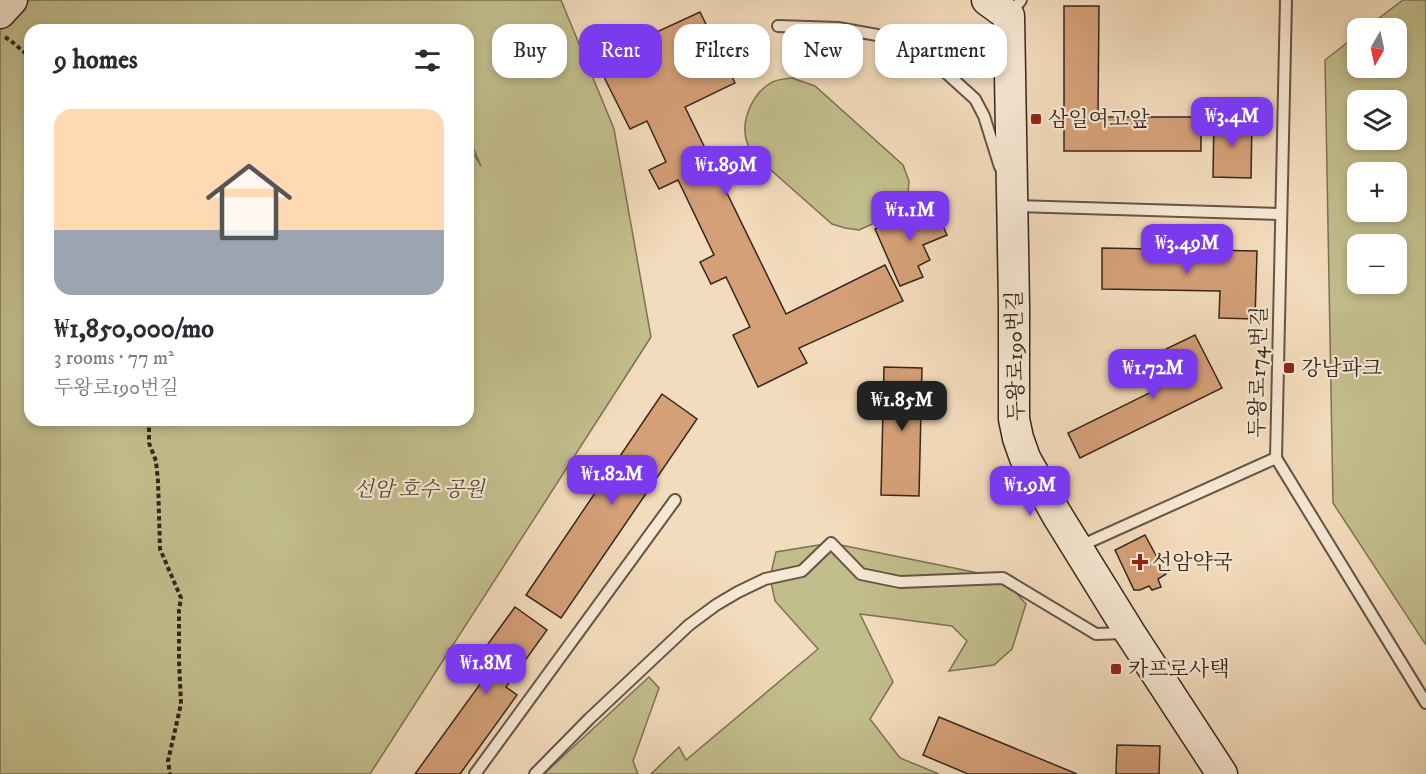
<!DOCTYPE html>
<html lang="en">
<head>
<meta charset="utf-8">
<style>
  :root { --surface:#fff; --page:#f2f2f3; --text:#2b2b33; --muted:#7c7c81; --line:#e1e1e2; --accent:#7c3aed }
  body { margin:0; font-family:"IM FELL DW Pica","Noto Serif KR",serif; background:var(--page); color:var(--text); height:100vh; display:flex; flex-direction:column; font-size:22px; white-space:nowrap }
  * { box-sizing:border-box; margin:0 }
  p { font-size:20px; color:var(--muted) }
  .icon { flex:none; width:33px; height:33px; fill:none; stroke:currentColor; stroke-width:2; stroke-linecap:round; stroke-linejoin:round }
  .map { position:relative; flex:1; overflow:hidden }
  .sheet { position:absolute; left:24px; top:24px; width:450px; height:402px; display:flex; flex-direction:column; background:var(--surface); border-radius:18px; box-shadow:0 3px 9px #0003 }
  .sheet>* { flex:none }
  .guide { position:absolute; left:492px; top:24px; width:570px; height:54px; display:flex; gap:12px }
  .needle { width:39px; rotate:189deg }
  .buttons { position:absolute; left:1347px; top:18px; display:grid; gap:12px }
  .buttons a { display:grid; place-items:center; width:60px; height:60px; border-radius:12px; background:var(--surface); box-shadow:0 3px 9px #0003; font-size:30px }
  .price { position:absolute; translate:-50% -51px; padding:0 14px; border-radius:12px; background:var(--accent); color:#fff; font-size:20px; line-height:39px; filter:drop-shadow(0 2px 3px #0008) }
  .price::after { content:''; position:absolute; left:50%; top:36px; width:18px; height:14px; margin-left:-9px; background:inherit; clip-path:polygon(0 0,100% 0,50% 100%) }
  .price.active { background:#222; color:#fff }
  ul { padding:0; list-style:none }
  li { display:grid; align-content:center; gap:12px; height:318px; padding:0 30px }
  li+li { border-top:2px solid var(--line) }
  li span { display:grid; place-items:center; height:186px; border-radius:18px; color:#555 }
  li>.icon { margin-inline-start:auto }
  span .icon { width:108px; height:108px; fill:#fffc; stroke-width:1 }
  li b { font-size:26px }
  h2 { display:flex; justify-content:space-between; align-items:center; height:72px; padding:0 30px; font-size:26px }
  .pill { padding:0 21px; border-radius:18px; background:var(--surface); box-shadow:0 3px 9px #0003; font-size:21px; line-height:54px }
  .pill.active { background:var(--accent); color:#fff }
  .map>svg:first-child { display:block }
</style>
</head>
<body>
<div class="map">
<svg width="1426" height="774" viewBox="0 0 1426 774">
  <rect width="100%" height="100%" fill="#f3dcbd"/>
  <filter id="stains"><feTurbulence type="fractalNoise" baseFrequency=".00333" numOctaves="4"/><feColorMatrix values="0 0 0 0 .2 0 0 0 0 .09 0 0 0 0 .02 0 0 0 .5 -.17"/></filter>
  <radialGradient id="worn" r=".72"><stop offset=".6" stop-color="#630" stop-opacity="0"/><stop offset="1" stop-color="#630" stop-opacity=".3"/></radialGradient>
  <g fill="#c2be8c" stroke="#7c7254" stroke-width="1.5" fill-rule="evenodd">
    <path d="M0,0H561L614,129L651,337L370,774H0ZM30,30H468V136L481,166L468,145V420H30Z"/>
    <path d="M1403,0H1426V645L1333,503L1325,60L1357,35L1358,68H1396V28H1366ZM1396,100V140H1358V100ZM1358,172H1396V212H1358ZM1396,244V284H1358V244Z"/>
    <path d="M792,78L815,86L903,165L909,181L908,193L903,205L890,216L859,230L845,228L832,224L756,157C754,153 750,149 748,145C739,124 751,96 769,84C775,79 784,79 792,78Z"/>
    <path d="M831,543L1003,578L1026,604L1012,649L994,665L949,671L967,641L952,626L860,614L893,682L870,719L900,758L939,774H651L679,747L686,760L818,649L775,601L770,577L776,552Z"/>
    <path d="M649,677L659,688L633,761L638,774H544Z"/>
  </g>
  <g fill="#d5a078" stroke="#36261d" stroke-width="1.5">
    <path d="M1064,6H1099L1098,117H1201V151H1064Z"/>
    <path d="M700,12L735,83L685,107L786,314L885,265L903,301L799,348L807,363L758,387L733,335L750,327L726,277L711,284L700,262L714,255L678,180L659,189L649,170L666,162L647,121L630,129L602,73L611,53Z"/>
    <path d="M1214,118L1252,119L1251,178L1213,177Z"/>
    <path d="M933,204L947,235L923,245L930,260L918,266L923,277L900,286L875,229Z"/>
    <path d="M1102,248L1257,251L1255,319L1219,318L1220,291L1102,289Z"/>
    <path d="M1195,335L1222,388L1080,458L1068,433L1180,378L1166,349Z"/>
    <path d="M884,367L922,368L919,496L881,495Z"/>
    <path d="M662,394L697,419L561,618L526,595Z"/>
    <path d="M1145,535L1166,574L1158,579L1161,587L1152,590L1149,586L1140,590H1134L1115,550Z"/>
    <path d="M515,607L547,630L506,687L517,695L460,774H415L486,676L472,666Z"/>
    <path d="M939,717L1077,774H968L923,755Z"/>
    <path d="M1117,745L1160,746L1159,774H1116Z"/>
  </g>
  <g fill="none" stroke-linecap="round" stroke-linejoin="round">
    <g stroke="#655445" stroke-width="14">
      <g id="lane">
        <path d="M1286,0L1276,458L1426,703"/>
        <path d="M1009,16L1021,0"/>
        <path d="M778,26L838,28L877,35L918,51L944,71L975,99L984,116L1000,167"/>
        <path d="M1014,206L1281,214"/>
        <path d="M1078,547L1276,458"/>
        <path d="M475,774L675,500"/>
        <path d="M535,774L589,719L689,625L716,605L738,592L765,579L802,571L831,543L861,574L900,582L1003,578L1096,634L1125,633"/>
      </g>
    </g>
    <g stroke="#36261d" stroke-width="33">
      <g id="secondary">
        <path d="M987,0L1009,16L1014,306V419L1018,438L1025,458L1057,515L1130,633L1222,774"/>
        <path d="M0,13L12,0"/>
      </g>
    </g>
    <g stroke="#36261d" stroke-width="4" stroke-dasharray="4.5 3" stroke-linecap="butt">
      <path d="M5,37L11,41L30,57"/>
      <path d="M149,420V443L156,461L158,481L160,549L181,598L179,610V661L181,704L168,761L170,774"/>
    </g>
    <use href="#lane" stroke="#f7e8d4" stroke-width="10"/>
    <use href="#secondary" stroke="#f7e8d4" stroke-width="30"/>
  </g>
  <g fill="#8f2418" stroke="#f7e8d4" stroke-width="2">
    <rect x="1030" y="113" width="12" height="12" rx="3"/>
    <rect x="1283" y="362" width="12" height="12" rx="3"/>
    <path d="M1137 553h6v6h6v6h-6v6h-6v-6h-6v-6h6z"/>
    <rect x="1110" y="663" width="12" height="12" rx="3"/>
  </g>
  <g text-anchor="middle" stroke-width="4.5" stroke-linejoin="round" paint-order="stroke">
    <g font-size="21" fill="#36261d" stroke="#f7e8d4" text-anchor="start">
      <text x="1048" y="126">삼일여고앞</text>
      <text x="1301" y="375">강남파크</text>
      <text x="1152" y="569">선암약국</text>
      <text x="1128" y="676">카프로사택</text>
    </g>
    <g font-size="21" fill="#36261d" stroke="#f7e8d4">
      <text transform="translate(1015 356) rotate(-91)" y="7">두왕로190번길</text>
      <text transform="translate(1258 372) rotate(-89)" y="7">두왕로174번길</text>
    </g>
    <g font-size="21" font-style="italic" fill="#594c39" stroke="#f7e8d4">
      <text x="419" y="496">선암 호수 공원</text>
    </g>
  </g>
  <rect width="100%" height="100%" filter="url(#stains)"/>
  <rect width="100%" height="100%" fill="url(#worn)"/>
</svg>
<div class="buttons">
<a><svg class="needle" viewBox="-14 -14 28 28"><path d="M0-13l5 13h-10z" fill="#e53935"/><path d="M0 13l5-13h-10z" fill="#7c7c81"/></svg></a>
<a><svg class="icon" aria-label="layers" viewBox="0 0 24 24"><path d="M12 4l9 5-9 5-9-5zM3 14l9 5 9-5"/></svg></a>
<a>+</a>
<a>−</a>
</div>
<b class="price" style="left:1232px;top:148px">₩3.4M</b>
<b class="price" style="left:726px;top:197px">₩1.89M</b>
<b class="price" style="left:910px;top:242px">₩1.1M</b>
<b class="price" style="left:1187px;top:275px">₩3.49M</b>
<b class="price" style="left:1153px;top:400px">₩1.72M</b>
<b class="price active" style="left:902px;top:432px">₩1.85M</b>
<b class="price" style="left:612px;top:506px">₩1.82M</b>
<b class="price" style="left:1030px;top:517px">₩1.9M</b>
<b class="price" style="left:486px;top:695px">₩1.8M</b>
<div class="guide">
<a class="pill">Buy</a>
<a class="pill active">Rent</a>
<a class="pill">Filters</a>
<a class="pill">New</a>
<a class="pill">Apartment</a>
</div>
<section class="sheet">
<h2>9 homes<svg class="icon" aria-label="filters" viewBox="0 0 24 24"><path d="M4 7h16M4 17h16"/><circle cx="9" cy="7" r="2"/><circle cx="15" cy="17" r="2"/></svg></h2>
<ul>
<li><span style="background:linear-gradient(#ffd9b3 65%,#9aa5b1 0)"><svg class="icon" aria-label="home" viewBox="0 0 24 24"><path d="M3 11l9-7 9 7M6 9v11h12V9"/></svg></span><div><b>₩1,850,000/mo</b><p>3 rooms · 77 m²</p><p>두왕로190번길</p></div></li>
</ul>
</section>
</div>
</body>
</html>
